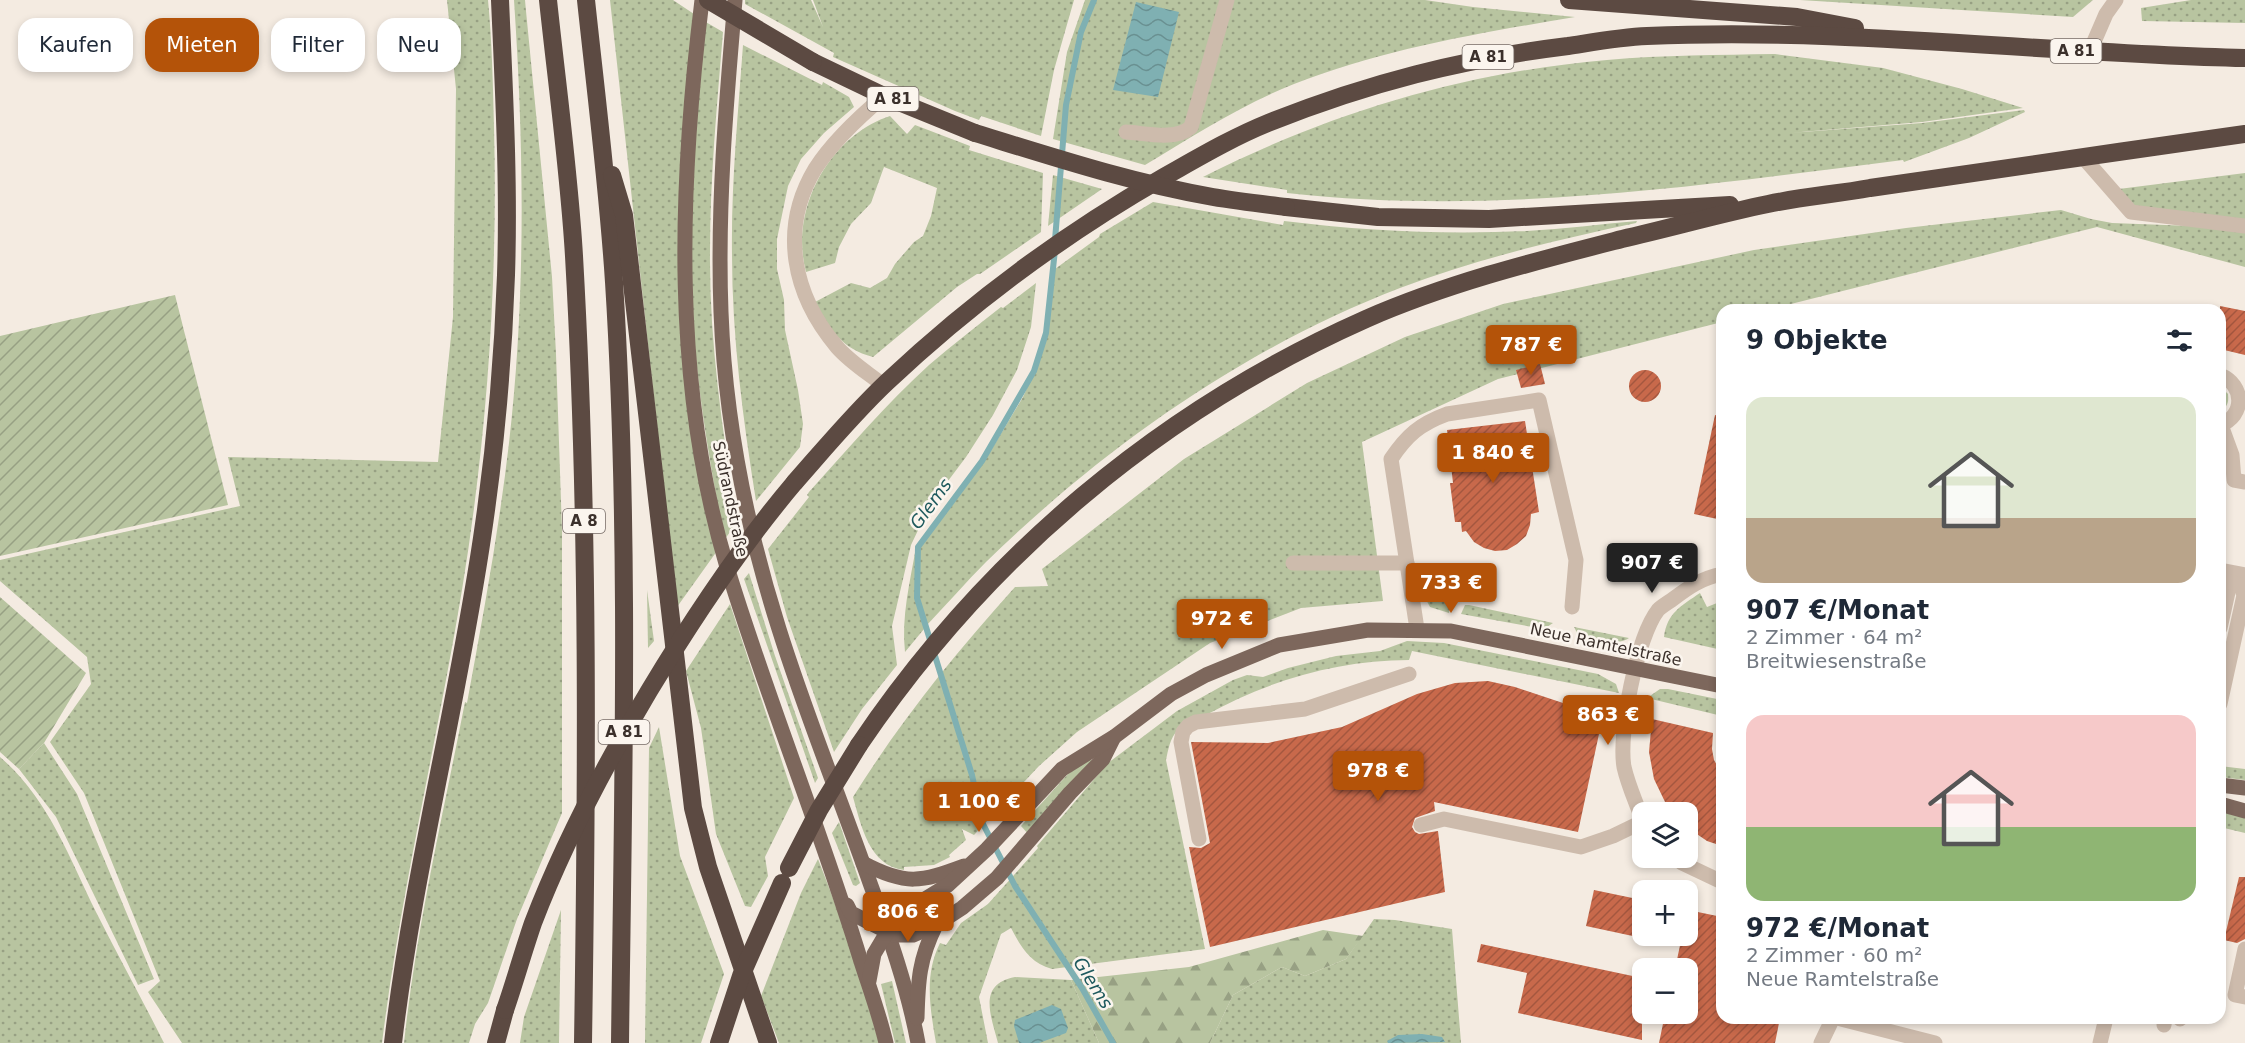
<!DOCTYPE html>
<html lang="de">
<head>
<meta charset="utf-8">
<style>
  :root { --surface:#fff; --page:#f2f2f3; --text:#1f2937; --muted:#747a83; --accent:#b45309 }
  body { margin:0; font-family:"DejaVu Sans",sans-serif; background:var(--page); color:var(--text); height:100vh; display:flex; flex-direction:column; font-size:22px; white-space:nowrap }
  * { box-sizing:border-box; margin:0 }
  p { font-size:20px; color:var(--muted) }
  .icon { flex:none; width:33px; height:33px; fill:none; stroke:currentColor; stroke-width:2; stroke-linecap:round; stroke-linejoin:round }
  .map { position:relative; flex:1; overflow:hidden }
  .side { position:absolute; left:1716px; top:304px; width:510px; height:720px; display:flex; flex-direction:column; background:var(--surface); border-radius:18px; box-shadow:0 3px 9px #0003 }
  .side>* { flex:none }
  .banner { position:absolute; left:18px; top:18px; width:570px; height:54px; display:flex; gap:12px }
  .tools { position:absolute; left:1632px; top:802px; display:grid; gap:12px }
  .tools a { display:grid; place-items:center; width:66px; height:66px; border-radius:12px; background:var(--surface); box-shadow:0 3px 9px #0003; font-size:30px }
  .price { position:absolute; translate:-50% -51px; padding:0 14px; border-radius:6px; background:var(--accent); color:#fff; font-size:20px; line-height:39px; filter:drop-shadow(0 2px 3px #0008) }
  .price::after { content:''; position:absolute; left:50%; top:36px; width:18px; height:14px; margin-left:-9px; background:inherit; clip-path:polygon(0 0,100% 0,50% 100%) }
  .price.selected { background:#222; color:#fff }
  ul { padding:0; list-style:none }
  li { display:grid; align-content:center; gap:12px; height:318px; padding:0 30px }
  li span { display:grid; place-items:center; height:186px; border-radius:18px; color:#555 }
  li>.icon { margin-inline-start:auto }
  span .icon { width:108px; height:108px; fill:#fffc; stroke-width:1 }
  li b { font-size:26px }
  h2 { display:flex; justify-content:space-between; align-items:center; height:72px; padding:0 30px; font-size:26px }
  .tag { padding:0 21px; border-radius:18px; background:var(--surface); box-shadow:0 3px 9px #0003; font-size:21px; line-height:54px }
  .tag.selected { background:var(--accent); color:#fff }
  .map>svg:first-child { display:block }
</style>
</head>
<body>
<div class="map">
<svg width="2245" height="1043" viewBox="0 0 2245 1043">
  <defs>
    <pattern id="grass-dots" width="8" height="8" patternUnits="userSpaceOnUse" patternTransform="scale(1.5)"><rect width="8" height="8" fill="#b8c4a0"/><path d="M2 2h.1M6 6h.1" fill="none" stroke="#97a083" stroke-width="1.8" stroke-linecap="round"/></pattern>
    <pattern id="forest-firs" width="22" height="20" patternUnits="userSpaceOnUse" patternTransform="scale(1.5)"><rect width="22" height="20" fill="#b8c4a0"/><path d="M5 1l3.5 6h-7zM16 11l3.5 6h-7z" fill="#97a083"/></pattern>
    <pattern id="garden-furrows" width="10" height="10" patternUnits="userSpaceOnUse" patternTransform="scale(1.5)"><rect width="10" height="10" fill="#b8c4a0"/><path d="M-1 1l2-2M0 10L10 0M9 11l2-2" fill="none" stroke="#97a083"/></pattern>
    <pattern id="water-waves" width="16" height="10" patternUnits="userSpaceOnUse" patternTransform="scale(1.5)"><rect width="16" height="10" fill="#7fb0b2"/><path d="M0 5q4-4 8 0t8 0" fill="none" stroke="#699091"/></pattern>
    <pattern id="building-hatch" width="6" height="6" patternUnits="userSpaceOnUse" patternTransform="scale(1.5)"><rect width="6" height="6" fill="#c8694b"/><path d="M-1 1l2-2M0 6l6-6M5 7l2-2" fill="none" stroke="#a4573f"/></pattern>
  </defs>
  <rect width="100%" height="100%" fill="#f4ebe1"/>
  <g fill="url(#grass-dots)">
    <path d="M447,0H488C492,42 493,84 494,127C498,282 487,437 462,590C437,741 401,891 382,1043H182L148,992L160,981L84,793L50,742L91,684L87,657L0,581V560L240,506L228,457L438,462L453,317L456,89Z"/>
    <path d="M514,0H525L526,11L552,277L556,354L562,531V813L517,919L488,1003L475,1024L469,1043H404C416,929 443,815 465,702L467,703C483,616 499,530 509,443C526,296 524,148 514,0Z"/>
    <path d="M610,0H673L694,14L680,215L717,551L677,607Z"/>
    <path d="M745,0H811L823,27L813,0H1074L1054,70L1041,136L981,116L979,120L955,111L833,57L834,53L745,4Z"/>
    <path d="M1085,0H1425L1473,7L1575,17C1479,33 1384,49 1294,84C1241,105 1193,136 1145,165L1053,139L1067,52Z"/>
    <path d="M1800,0H2093L2073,17Z"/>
    <path d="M2191,0H2245V23L2142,21L2141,8Z"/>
    <path d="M704,21L723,32C717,105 710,178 710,251C709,342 723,433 737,523L724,540C711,467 697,393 693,318C687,219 697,120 704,21Z"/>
    <path d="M743,45L822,85L823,82L849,97L854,107L824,133L801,159L788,186L777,239V269L784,300L785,330L798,390L803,424L800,447L756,501C743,419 732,337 732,255C731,185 738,115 743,45Z"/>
    <path d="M1775,54L1883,68L1962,89L2023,108L1922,122L1789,133L1922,123L2024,110L2025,112L1969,138L1904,162L1903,160C1697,186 1495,216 1287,193V190L1203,177C1329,113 1466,72 1607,60C1663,55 1719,55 1775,54Z"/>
    <path d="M890,116L907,134L915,125L970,146L969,150L1043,173L1041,232L980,274H977L957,287L873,357C842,349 829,329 815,302L851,283L870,288L887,278L895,264L914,242L923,236L931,216L937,188L884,167L871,203L851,224L839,247L835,263L806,272C789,210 829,136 890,116Z"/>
    <path d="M2245,173V226L2131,212L2111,190Z"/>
    <path d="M1053,175L1102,189L1048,226Z"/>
    <path d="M1153,202L1283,225L1284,221C1365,231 1446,235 1527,231C1564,229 1601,224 1637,221L1636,223C1556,240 1477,259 1400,288C1246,347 1104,447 986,562C966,582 947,604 927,625L918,596L920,547L984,462L1023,397L1038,364L1048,334L1055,269L1099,237L1100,234Z"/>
    <path d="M2061,210L2091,219L2112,223L2245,228V267L2097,227L1767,310H1722V322L1498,379L1362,442L1383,601L1301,608L1210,643L1077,732L1039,766L974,835L962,829L966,840L949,855L950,857L934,865L904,867V870C869,866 861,825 853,797C902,719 953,656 1015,587L1048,586L1042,569L1184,459L1307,383L1405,337L1503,304L1754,250L1906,228Z"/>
    <path d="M1036,283L1031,327L1017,370L993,415L966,457L930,505L911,545L892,626L897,665L862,709L834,752L787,617L768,549L809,497L807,495L809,492C848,449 886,404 929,365C952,345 977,326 1001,307L1003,308Z"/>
    <path d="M2220,386L2228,394C2229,403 2227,407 2220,412Z"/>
    <path d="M916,547L915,598L924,629L905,652C901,617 910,582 916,547Z"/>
    <path d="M749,573L775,656L818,778L815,783L744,579Z"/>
    <path d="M1420,588L1452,592L1449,613L1430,607Z"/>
    <path d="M647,590L654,641L648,648Z"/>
    <path d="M1700,593L1707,607L1722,601V650L1664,637C1667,613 1681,606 1700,593Z"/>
    <path d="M730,604L794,798L765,857L768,876L751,907L745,906L716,834L701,728L686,671Z"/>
    <path d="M1465,605H1469L1553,623L1544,629L1461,614Z"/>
    <path d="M1574,627L1629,638C1619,645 1588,645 1579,636C1577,634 1576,630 1574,627Z"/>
    <path d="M1407,641L1444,643L1598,674L1616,684L1619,693L1412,651L1409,660C1338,660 1267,681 1206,715C1197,719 1185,724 1178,730C1170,737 1168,751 1166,760L1205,949L1052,969C1030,963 1021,947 1011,928L1001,934L979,997L988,1043H936C930,1008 924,975 940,943L946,945L961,923L988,904L1038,848L1037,846L1108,763L1177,711L1233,680L1247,675L1263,677L1288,668L1336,656L1380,651Z"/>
    <path d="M1660,689H1668L1722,700V716L1647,698Z"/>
    <path d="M659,727L680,856L724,974L701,1043H645L649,748Z"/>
    <path d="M44,743L77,794L154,979L138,985L56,817L19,769Z"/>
    <path d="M0,757C48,798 69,857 96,912C118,956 142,999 164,1043H0Z"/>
    <path d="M1088,757L1092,761L1029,835L1021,826L1067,775Z"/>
    <path d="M2220,766L2245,769V780L2220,777Z"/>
    <path d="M2220,810L2245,818V833L2220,827Z"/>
    <path d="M839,822L860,883L856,886L853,885L832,833Z"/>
    <path d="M818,859C842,920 862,980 879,1043H779L761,996L801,893Z"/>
    <path d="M561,910L559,1043H520L524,1017Z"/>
    <path d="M1374,919L1395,920L1452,929L1461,1043H1210L1233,995L1282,967L1305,976L1346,959Z"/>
    <path d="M1015,977L1071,980L1099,1043H998C991,1016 977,984 1015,977Z"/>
    <path d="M892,981L906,1043H895L881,984Z"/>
  </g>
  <path fill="url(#forest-firs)" d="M1323,930L1363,936L1346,959L1305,976L1282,967L1233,995L1210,1043H1099L1071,980L1189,967Z"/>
  <g fill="url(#garden-furrows)">
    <path d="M175,295L228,505L0,556V336Z"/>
    <path d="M0,597L86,673L44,743L19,769L0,752Z"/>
  </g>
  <g fill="url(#water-waves)">
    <path d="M1136,2L1179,12L1158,97L1113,90Z"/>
    <path d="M1052,1005L1061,1009L1068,1028L1066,1033L1039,1043H1019L1014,1026L1015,1020Z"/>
    <path d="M1422,1034L1442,1037L1445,1042L1388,1043L1387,1041L1398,1035Z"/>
  </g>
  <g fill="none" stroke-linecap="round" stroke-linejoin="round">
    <g stroke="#7fb0b2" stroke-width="6">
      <path d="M1055,240L1066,105L1081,32L1094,0"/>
      <path d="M1055,250L1046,333L1034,371L982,461L918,547L917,598L972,775L982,822L1015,886L1082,988L1113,1043"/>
    </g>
  </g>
  <g fill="url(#building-hatch)">
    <path d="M2220,306L2245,311V355L2220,349Z"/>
    <path d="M1540,364L1545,384L1521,388L1516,370Z"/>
    <circle cx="1645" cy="386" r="16"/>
    <path d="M1715,415L1722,416V520L1694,514Z"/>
    <path d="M1525,421L1539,512L1531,514L1530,525L1526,536L1517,544L1507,550L1495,551L1484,548L1474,542L1466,531L1462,532L1461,522H1455L1450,483H1453L1447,430Z"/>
    <path d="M1488,681L1515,687L1566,704L1567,699L1605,706L1578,832L1434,802L1435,811L1415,818L1412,827L1415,832L1419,834L1438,831L1445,892L1210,947L1189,847L1201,848L1210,843L1191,742L1268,743L1342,727L1417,694L1455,683Z"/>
    <path d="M1652,719L1713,733L1712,749L1714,760L1722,774V846L1707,841L1688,828V813H1674L1666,804L1654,779L1649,752Z"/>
    <path d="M2239,877H2245V939L2237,943L2224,940Z"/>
    <path d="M1594,890L1642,900V938L1586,926Z"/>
    <path d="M1688,910L1722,917V1018H1780L1775,1043H1659L1665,1014H1688V969H1675L1682,936H1688Z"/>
    <path d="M1481,944L1642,978V1040L1518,1013L1527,973L1477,962Z"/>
  </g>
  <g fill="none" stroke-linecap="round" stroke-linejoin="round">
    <g stroke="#cdbbac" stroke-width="15">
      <path d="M2090,51L2106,14L2116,0"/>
      <path d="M1126,132C1145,133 1176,141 1191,127L1227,0"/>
      <path d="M2083,157L2131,212L2245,226"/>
      <path d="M2220,375C2245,385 2245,416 2220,425"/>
      <path d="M883,385C868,373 850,362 837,347C793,295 779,229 815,169C833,141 859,117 884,96"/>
      <path d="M2221,425L2232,455L2234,480L2245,482"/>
      <path d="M1293,563H1407"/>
      <path d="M2220,570L2245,575"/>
      <path d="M2220,579L2227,581L2228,592L2220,628"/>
      <path d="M1417,629L1391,459C1407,435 1420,424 1447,414L1539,400L1576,560L1572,607"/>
      <path d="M2220,704L2244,595L2240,585L2227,581"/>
      <path d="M1642,819C1636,802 1628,785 1624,767C1618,733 1637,637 1658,610C1662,606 1669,602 1673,599C1689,587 1702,578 1722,574"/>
      <path d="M1421,825L1444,819L1581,847L1613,836L1642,822"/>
      <path d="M1199,839L1181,742L1183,732L1188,726L1196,722L1305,709L1409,674"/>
      <path d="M1676,858L1682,863L1722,882"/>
      <path d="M2245,949L2235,995L2245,997"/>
      <path d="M1837,1018L1935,1043"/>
      <path d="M2180,1019L2181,1018"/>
      <path d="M2164,1025L2165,1018"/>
      <path d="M1821,1043L1833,1018"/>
      <path d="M2100,1043L2106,1018"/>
    </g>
    <g stroke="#7d675c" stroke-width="15">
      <path d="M702,0C679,188 672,384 727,567C767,698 819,825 859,955C868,984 879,1013 886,1043"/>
      <path d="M735,0C726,104 717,208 721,312C725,419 747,528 779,629C806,715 840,798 870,883C889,935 908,989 918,1043"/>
      <path d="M2220,785L2245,788"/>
      <path d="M2220,804L2245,811"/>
      <path d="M863,863C906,886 921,882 964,866"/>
      <path d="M847,905L851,913L894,935H913L936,925L962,908L997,878L1070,793L1103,759L1114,737"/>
      <path d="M869,981L874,954L896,917L948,885L987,849L1062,769L1114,737L1171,694L1206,675L1279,645L1368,630L1451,631L1722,686"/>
      <path d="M917,1018C918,981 919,959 936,925"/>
    </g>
    <g stroke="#5c4a42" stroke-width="18">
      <path d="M548,0C557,85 569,171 574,256C589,518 587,781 583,1043"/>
      <path d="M586,0C596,94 608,188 614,282C630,535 623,790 620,1043"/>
      <path d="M1569,0L1797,17L1855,28"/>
      <path d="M813,62L884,96L975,133"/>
      <path d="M612,175L624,215L693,808L708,867L768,1043"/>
      <path d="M1286,207L1378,217L1489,219L1730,205"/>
      <path d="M795,482C825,448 854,413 887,382C971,303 1061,236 1162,178C1196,159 1231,138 1268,123C1368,83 1462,59 1568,46C1594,42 1621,37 1647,36C1847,27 2045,54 2245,58"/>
      <path d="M859,745C986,557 1159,411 1366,319C1448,283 1536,261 1622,239C1671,228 1719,214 1768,204C1801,197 1836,194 1870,188C1995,169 2120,152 2245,134"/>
      <path d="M393,1043C413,873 457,707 482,538C495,451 503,363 506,275C509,183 504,91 500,0"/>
      <path d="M496,1043L505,1010"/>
    </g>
    <g stroke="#5c4a42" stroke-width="18">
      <path d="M708,0L813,62"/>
      <path d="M975,133C1053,157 1132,183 1213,197C1237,201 1262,204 1286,207"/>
      <path d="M789,868L819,810L859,745"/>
      <path d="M505,1010C515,981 523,952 533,923C564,842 605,765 649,691C693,618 740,547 795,482"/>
      <path d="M719,1043L741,976L782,883"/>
    </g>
  </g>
  <g text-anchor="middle" stroke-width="5" stroke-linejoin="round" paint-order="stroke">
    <g fill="#fbf5ee" stroke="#756b66" stroke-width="1.5">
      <rect x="2050.5" y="39" width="51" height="24" rx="4.5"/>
      <rect x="1462.5" y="45" width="51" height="24" rx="4.5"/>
      <rect x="867.5" y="87" width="51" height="24" rx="4.5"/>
      <rect x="563" y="509" width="42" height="24" rx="4.5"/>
      <rect x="598.5" y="720" width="51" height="24" rx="4.5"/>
    </g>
    <g font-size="15" font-weight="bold" fill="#3b302b">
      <text x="2076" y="56">A 81</text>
      <text x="1488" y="62">A 81</text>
      <text x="893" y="104">A 81</text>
      <text x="584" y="526">A 8</text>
      <text x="624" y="737">A 81</text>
    </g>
    <g font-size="16" fill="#3b302b" stroke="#fbf5ee">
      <text transform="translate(731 499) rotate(78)" y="6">Südrandstraße</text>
      <text transform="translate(1606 644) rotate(12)" y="6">Neue Ramtelstraße</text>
    </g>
    <g font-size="18" font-style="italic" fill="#1f5a5e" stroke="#fbf5ee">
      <text transform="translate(931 504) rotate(-54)" y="6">Glems</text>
      <text transform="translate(1093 983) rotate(58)" y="6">Glems</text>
    </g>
  </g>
</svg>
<div class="tools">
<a><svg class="icon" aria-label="layers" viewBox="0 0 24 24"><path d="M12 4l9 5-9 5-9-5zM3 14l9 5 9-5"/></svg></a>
<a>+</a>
<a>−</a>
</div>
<b class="price" style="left:1531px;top:376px">787 €</b>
<b class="price" style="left:1493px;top:484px">1 840 €</b>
<b class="price selected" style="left:1652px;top:594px">907 €</b>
<b class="price" style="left:1451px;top:614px">733 €</b>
<b class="price" style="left:1222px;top:650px">972 €</b>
<b class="price" style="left:1608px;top:746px">863 €</b>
<b class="price" style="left:1378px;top:802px">978 €</b>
<b class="price" style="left:979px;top:833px">1 100 €</b>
<b class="price" style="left:908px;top:943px">806 €</b>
<div class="banner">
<a class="tag">Kaufen</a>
<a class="tag selected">Mieten</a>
<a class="tag">Filter</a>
<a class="tag">Neu</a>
</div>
<section class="side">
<h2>9 Objekte<svg class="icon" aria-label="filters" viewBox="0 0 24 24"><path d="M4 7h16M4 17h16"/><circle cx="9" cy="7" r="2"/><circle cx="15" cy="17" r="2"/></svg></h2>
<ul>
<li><span style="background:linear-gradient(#dfe7d0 65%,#b9a48a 0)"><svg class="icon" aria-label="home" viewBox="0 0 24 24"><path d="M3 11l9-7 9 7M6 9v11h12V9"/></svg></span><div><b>907 €/Monat</b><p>2 Zimmer · 64 m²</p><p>Breitwiesenstraße</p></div></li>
<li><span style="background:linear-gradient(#f6c9c9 60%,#8fb573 0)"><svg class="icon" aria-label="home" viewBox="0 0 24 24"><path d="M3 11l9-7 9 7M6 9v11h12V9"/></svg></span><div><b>972 €/Monat</b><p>2 Zimmer · 60 m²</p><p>Neue Ramtelstraße</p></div></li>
</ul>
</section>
</div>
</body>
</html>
